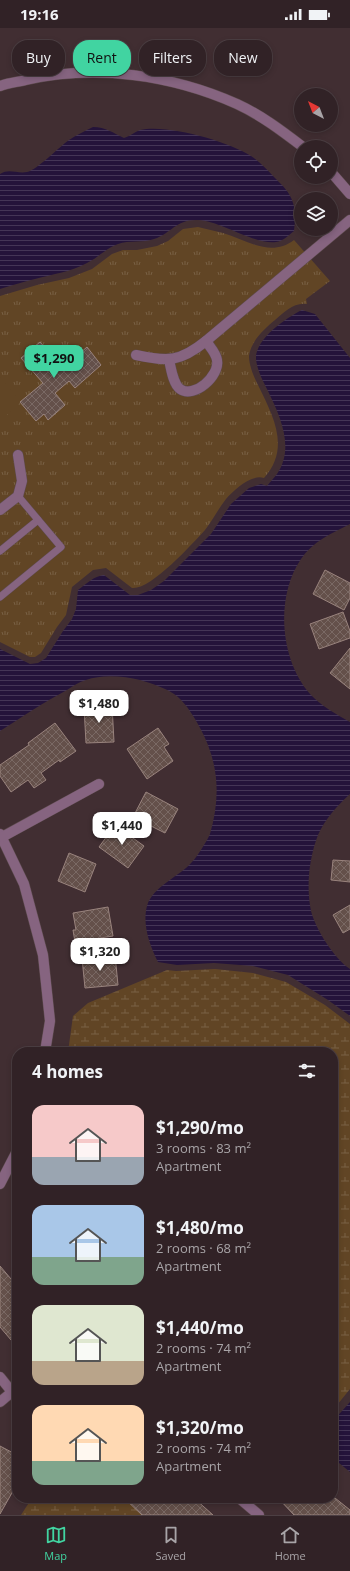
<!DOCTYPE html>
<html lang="en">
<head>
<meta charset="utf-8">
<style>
  :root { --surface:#312226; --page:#392a2e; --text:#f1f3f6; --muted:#a8a4a7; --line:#4c3f43; --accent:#41d4a1 }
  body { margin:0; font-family:"Open Sans",sans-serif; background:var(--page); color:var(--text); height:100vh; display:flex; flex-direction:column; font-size:15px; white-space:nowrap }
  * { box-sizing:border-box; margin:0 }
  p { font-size:13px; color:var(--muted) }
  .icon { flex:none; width:22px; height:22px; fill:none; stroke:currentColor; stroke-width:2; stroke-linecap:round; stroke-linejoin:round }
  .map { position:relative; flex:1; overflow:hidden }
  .panel { position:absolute; left:12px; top:1019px; width:326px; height:456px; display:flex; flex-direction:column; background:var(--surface); border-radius:16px; box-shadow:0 2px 6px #0003,0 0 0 1px var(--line) }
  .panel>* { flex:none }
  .hud { position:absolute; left:12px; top:12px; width:326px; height:36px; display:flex; gap:8px }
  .needle { width:26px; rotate:318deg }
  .buttons { position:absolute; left:294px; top:60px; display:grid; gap:8px }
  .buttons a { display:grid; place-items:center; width:44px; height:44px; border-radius:50%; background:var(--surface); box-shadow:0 2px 6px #0003,0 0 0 1px var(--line); font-size:20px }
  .price { position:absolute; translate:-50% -34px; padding:0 9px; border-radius:8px; background:#fff; color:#222; font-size:13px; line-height:26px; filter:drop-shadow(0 1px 2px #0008) }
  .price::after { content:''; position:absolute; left:50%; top:24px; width:12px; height:9px; margin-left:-6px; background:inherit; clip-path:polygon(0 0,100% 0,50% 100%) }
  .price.on { background:var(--accent); color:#111 }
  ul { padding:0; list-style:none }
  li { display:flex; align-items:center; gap:12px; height:100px; padding:0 20px }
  li span { display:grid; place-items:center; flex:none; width:112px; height:80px; border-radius:12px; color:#555 }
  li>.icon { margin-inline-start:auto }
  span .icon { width:48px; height:48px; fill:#fffc; stroke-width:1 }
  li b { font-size:17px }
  h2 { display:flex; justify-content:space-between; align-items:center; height:48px; padding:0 20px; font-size:17px }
  .chip { padding:0 14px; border-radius:16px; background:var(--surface); box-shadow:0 2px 6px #0003,0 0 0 1px var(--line); font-size:14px; line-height:36px }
  .chip.on { background:var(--accent); color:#111 }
  .status { display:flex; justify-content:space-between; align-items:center; height:28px; padding:0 20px; background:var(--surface); direction:ltr }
  .status svg { height:11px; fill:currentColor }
  .dock { display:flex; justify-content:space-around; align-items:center; height:56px; border-top:1px solid var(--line); background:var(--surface); font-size:11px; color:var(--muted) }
  .dock a { display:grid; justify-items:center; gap:2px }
  .dock .on { color:var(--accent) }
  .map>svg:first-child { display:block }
</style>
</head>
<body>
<div class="status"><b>19:16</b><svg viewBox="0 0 49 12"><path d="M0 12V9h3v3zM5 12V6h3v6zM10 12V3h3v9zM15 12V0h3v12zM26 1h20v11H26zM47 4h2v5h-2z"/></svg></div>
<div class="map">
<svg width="350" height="1487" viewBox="0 0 350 1487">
  <defs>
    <pattern id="grass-tufts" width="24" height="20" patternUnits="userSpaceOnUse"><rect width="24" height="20" fill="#614525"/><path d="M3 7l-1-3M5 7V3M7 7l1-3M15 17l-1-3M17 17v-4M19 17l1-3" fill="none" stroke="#786044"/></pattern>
    <pattern id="wetland-marsh" width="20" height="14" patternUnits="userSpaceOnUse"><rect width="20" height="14" fill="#614525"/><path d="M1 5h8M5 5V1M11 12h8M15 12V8" fill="none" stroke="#786044"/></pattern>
    <pattern id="water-rules" width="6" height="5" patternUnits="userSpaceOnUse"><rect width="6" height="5" fill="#24133a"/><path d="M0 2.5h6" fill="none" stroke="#443556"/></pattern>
    <pattern id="building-cross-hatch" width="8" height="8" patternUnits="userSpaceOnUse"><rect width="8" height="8" fill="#64504a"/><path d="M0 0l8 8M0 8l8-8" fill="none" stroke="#7a6964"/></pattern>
  </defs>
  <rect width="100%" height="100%" fill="#412e32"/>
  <path fill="url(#grass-tufts)" d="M198,199C206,201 215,203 223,205C246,212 271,230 294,212L330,253L306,271L307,276C294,274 284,284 275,292C264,301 251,313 249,328C249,338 254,349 258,357C273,388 291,420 264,450C251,446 234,462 226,471C218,481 213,492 205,502C192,516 151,562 132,560L106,540L93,542L72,559L66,587L57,599L41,625L35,629H30L0,614V268L37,257L69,250L92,241L112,226L123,222H137L157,218L168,213L183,201Z"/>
  <g fill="url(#wetland-marsh)">
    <path d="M215,941L253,945L286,954L325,977L350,996V1361L333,1382V1024H68L73,988L88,975L167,942L176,943Z"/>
    <path d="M32,1470H126L145,1487H21Z"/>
  </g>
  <path fill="#614525" d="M0,349L21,374L0,393Z"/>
  <g fill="url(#water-rules)">
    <path d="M93,99C106,99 113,105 124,110C130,108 135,104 140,102C168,96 227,113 251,128C260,134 267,142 274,149C282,157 290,164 293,175C296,184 295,194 294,203C289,207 283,213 276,214C255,217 221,193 198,192C176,191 172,205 154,211C143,215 129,212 118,216C105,221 99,229 87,235C71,244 53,246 35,251C23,254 12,257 0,261V146C9,140 17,146 27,144C37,142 59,119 69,112C76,107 85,103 93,99Z"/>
    <path d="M302,282L315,286L350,330V496C332,505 312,514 301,531C275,569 280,632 310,666C321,678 336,686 350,694V766C337,778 325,791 318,807C309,830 306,859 311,883C316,902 334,930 350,941V988L328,972L288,947L253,938L214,935L177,937L158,934C150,918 142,897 147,878C153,858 179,849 192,834C197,829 207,813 210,806C221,768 219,734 199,698C194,689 187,677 178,669C167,660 153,656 140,652C124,648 102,646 86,652C79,654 73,658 67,662C44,674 22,689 0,703V621L30,636L38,635L46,630L63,603L72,591L76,581L78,562C86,556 94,548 104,547L130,567H138L151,562L164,553L211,506L231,476L249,460L261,456L267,458C270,454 274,450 277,446C295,420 280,388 268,363C263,353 257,342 256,331C255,311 286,290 302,282Z"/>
    <path d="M350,1374V1444L333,1430V1393Z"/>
  </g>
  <g fill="url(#building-cross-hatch)" stroke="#99837d">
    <path d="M40,314L63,340L87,319L101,337L75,360L69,353L55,365L65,377L48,392L44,386L36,393L20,374L43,355L21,330Z"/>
    <path d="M325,542L350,555V570L344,582L313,566Z"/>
    <path d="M343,584L350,603V610L319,621L310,596Z"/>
    <path d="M350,620V661L330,645Z"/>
    <path d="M112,677L114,714L86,715L84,679Z"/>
    <path d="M55,695L76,723L60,734L59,732L41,745L46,752L34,760L28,752L11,764L0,748V737L29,717L28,715Z"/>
    <path d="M158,700L169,716L164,719L173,733L147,751L127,721Z"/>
    <path d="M146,764L178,781L165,805L133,789Z"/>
    <path d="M115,797L144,818L128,840L99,819Z"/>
    <path d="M69,825L96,836L85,864L58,853Z"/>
    <path d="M333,832L350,833V854L331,852Z"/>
    <path d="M350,877V901L343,905L333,887Z"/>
    <path d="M108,879L113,908L75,914L73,902H76L73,885Z"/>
    <path d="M115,927L118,957L85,960L82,930Z"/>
    <path d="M0,1238L17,1258V1319L0,1299Z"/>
    <path d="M0,1418L17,1427V1456L0,1486Z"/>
    <path d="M124,1470H194L213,1487H142Z"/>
    <path d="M278,1470H335L350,1482V1487H294Z"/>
  </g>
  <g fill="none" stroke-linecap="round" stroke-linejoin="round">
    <g stroke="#5d4b4e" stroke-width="8">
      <g id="service">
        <path d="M0,523L38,492"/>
        <path d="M0,569L61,519L18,468"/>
      </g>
    </g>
    <g stroke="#5d4b4e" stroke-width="11">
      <g id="minor">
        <path d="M0,58C8,55 18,54 26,52C96,36 172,47 237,76C261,87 282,103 303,119"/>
        <path d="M331,144L350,166"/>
        <path d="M136,327C168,334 180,334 206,313L350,192"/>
        <path d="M169,332C171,340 173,356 180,361C194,371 220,348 217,332C216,325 210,319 206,313"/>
        <path d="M0,482L18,468L22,453L18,427"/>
        <path d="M0,806L24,856L43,927L50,993L45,1024"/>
        <path d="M2,809L99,756"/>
        <path d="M0,1156L17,1123"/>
        <path d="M0,1349L12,1364"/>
        <path d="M0,1374L12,1364L17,1362"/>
        <path d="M239,1470L259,1487"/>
      </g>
    </g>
    <use href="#service" stroke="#866480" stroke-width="7"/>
    <use href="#minor" stroke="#866480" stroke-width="10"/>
  </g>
</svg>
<div class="buttons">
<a><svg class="needle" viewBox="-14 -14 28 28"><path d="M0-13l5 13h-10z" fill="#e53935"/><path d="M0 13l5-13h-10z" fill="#a8a4a7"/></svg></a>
<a><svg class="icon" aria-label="locate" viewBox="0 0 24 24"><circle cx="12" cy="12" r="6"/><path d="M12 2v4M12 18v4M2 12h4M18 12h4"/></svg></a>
<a><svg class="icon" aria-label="layers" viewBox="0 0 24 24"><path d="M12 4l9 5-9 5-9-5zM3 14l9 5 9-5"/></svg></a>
</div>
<b class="price on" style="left:54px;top:351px">$1,290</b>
<b class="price" style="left:99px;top:696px">$1,480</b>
<b class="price" style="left:122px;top:818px">$1,440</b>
<b class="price" style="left:100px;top:944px">$1,320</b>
<div class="hud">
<a class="chip">Buy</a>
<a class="chip on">Rent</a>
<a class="chip">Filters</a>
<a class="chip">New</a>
</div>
<section class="panel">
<h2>4 homes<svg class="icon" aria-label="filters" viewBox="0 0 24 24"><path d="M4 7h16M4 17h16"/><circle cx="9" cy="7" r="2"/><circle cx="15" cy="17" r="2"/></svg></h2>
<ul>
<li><span style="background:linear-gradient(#f6c9c9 65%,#9aa5b1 0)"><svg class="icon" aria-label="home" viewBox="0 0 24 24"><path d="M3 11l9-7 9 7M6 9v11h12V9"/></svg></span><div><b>$1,290/mo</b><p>3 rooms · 83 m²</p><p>Apartment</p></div></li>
<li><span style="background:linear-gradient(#a9c7e8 65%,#7fa58c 0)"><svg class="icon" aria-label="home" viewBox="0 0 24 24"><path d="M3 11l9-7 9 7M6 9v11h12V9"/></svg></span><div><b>$1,480/mo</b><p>2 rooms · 68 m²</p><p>Apartment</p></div></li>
<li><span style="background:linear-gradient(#dfe7d0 70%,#b9a48a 0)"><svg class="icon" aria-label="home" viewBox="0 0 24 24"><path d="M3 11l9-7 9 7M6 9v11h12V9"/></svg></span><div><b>$1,440/mo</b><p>2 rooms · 74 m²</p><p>Apartment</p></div></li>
<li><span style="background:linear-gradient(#ffd9b3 70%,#7fa58c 0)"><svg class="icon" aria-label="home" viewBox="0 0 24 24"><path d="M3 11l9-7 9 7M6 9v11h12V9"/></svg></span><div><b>$1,320/mo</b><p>2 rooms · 74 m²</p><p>Apartment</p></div></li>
</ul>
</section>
</div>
<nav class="dock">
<a class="on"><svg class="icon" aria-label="map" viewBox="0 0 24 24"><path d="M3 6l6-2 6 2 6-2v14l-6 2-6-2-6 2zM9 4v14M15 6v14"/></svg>Map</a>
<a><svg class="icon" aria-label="saved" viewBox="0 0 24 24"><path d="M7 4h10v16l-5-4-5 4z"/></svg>Saved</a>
<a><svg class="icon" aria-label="home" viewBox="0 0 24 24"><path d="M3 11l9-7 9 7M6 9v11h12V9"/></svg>Home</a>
</nav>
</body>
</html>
